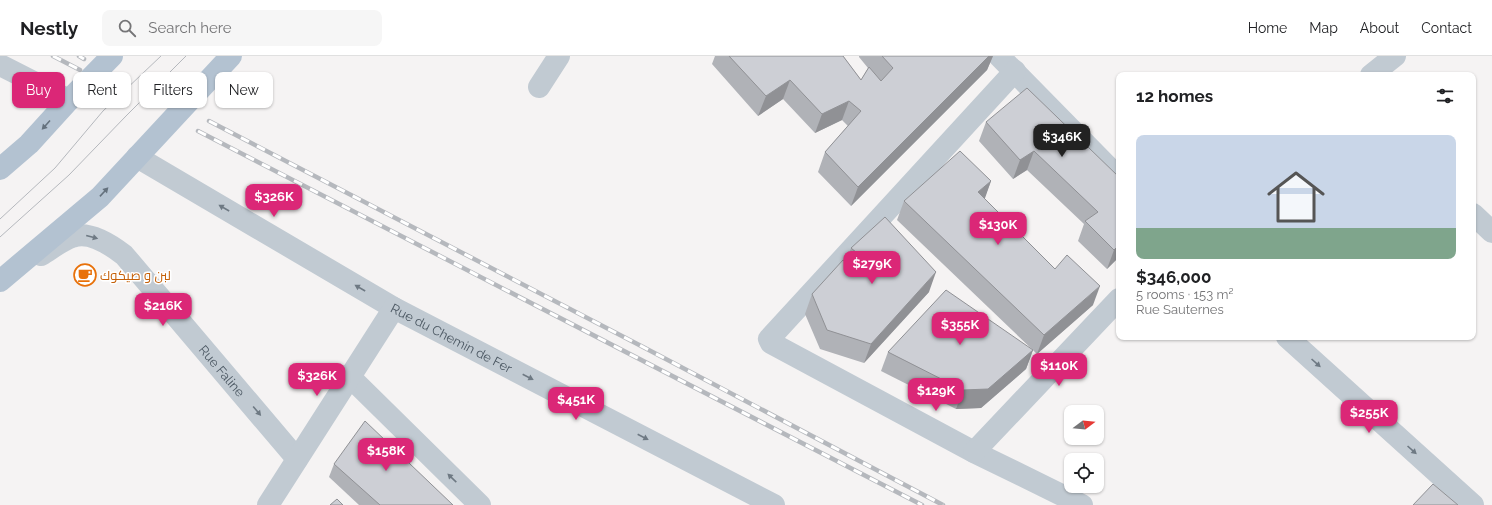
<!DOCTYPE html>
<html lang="en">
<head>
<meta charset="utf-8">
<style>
  :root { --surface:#fff; --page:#f6f6f6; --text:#202124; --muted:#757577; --line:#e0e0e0; --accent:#db2777 }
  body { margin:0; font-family:Raleway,Cairo,sans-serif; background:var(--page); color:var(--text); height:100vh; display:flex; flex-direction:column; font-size:15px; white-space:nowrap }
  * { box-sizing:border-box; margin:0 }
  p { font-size:13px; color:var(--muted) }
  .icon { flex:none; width:22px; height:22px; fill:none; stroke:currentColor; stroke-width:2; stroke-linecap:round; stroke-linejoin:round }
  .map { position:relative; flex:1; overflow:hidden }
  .details { position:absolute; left:1116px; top:16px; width:360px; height:268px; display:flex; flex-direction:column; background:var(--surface); border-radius:8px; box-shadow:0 1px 3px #0004 }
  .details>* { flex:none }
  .hud { position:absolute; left:12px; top:16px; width:380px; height:36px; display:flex; gap:8px }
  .needle { width:26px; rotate:74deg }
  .tools { position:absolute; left:1064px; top:349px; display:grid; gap:8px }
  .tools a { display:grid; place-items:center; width:40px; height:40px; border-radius:8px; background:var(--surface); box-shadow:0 1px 3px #0004; font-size:20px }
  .price { position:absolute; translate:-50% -34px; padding:0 9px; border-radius:8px; background:var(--accent); color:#fff; font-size:13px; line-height:26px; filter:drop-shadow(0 1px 2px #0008) }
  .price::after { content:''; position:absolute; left:50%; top:24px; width:12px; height:9px; margin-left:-6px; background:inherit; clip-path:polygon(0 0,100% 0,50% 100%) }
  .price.selected { background:#222; color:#fff }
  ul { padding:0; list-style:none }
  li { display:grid; align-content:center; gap:8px; height:212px; padding:0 20px }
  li+li { border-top:1px solid var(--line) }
  li span { display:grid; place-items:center; height:124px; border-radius:8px; color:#555 }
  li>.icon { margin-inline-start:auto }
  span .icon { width:72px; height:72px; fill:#fffc; stroke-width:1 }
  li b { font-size:17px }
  h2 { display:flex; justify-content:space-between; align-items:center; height:48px; padding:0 20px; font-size:17px }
  .tag { padding:0 14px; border-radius:8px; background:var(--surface); box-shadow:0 1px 3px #0004; font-size:14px; line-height:36px }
  .tag.selected { background:var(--accent); color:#fff }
  header { display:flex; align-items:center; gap:24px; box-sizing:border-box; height:56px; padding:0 20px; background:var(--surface); border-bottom:1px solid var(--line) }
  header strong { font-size:19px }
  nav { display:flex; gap:22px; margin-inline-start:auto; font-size:14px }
  .search { width:280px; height:36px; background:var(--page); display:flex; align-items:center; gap:10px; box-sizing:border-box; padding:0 14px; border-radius:8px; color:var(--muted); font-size:15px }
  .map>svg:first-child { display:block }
</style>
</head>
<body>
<header>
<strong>Nestly</strong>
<div class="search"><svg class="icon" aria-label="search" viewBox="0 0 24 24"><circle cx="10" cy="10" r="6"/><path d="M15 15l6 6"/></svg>Search here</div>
<nav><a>Home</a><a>Map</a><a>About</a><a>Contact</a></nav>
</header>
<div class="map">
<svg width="1492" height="449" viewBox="0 0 1492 449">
  <rect width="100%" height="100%" fill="#f5f3f3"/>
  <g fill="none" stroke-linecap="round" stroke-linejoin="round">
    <g stroke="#c1cad2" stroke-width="22">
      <path d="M999,0L1119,122"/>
      <path d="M0,9L69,44"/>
      <path d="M1015,15L769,283L771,287L974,396L1082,449"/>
      <path d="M1371,19L1395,0"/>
      <path d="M539,31L559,0"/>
      <path id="s1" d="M137,101L394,252L774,449"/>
      <path d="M1473,158L1492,176"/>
      <path id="s2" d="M41,199C51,193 61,185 72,181C89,174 111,189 124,199L297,403"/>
      <path d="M1287,281L1473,449"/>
      <path d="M350,321L480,449"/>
      <path d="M974,396L1119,243"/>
      <path d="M268,449L394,252"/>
    </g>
    <g stroke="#b3c2d1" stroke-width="22">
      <path d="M0,113L29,88L69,44L112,0"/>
      <path d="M0,225L100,141L231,0"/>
    </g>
    <g stroke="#b5b8bd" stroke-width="1">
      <path d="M0,163L55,112L103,55L161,0"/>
      <path d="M0,181L69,119L126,60L186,0"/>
    </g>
    <g stroke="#b5b8bd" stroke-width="4.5">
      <g id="rail">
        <path d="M53,0L80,14"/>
        <path d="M79,0L84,3"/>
        <path d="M209,65L645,292L943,449"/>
        <path d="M198,75L922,449"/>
      </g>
    </g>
    <use href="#rail" stroke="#fff" stroke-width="3" stroke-dasharray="9" stroke-linecap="butt"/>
  </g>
  <g fill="#b0b2b7">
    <path d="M715,0H843L861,24L868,12L859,1V0H993L987,14L851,150L818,116L825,96L848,70L842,64L815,77L783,43L758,60L712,8Z"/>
    <path d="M986,66L1119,121V201L1107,213L1078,185L1084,168L1027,114L1013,123L979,85Z"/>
    <path d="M991,125L984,143L1055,213L1093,249L1037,298L897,164L904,145Z"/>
    <path d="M851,192L929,236L864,307L820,293L805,258L812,238L846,206Z"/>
    <path d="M1033,294L1026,313L981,352L956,353L881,315L888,296Z"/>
    <path d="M334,408L453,449H359L329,421Z"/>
  </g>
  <g fill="#909195">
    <path d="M989,0H993L987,14L851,150L858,131Z"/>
    <path d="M790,24L783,43L758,60L766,40Z"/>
    <path d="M849,45L842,64L815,77L822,58Z"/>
    <path d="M1034,95L1027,114L1013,123L1020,104Z"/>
    <path d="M991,125L984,145L978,136Z"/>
    <path d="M1119,189V201L1107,213L1114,194Z"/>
    <path d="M936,216L929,236L864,307L871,288Z"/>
    <path d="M1100,230L1093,249L1037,298L1044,279Z"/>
    <path d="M1033,294L1026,313L981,352L956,353L963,334Z"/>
  </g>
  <g fill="#cdcfd5" stroke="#909195">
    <path d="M729,0H843L861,24L869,11L881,25L893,12L882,0H989L858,131L825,96L861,55L849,45L822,58L790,24L766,40Z"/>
    <path d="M1027,32L1119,121V189L1114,194L1085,165L1098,156L1034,95L1020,104L986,66Z"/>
    <path d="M960,95L991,125L978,136L1055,213L1067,199L1100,230L1044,279L904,145Z"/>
    <path d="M885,161L936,216L871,288L827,274L812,238L843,204L854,211L862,201L851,192Z"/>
    <path d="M946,234L1033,294L988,333L963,334L888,296Z"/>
    <path d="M365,365L453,449H380L334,408Z"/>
    <path d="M1433,428L1458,449H1413Z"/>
    <path d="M337,443L343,449H330Z"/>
  </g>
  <defs><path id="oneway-solid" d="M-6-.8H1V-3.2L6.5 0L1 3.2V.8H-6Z"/></defs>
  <g fill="#64717d">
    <use href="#oneway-solid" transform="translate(46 69) rotate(132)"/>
    <use href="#oneway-solid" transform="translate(104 136) rotate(-47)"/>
  </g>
  <g fill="#6e7983">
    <use href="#oneway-solid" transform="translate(224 152) rotate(-150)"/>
    <use href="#oneway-solid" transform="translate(92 181) rotate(15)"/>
    <use href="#oneway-solid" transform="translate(360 232) rotate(-150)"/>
    <use href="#oneway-solid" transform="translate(1316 307) rotate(42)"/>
    <use href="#oneway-solid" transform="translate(528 321) rotate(27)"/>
    <use href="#oneway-solid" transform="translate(257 355) rotate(50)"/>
    <use href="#oneway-solid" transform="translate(643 381) rotate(27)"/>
    <use href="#oneway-solid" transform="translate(1412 394) rotate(42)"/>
    <use href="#oneway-solid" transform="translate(452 422) rotate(-136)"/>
  </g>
  <defs>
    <g id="cafe-ring" transform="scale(1.15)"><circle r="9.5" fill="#fff" stroke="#e8710a" stroke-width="1.5"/><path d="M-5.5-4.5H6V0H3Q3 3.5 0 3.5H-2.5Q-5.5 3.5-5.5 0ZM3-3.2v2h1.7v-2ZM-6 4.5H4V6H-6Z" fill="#e8710a"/></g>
  </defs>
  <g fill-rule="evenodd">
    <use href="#cafe-ring" x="85" y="219"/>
  </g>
  <g text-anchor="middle" stroke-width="3" stroke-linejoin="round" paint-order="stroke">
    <g font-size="13" fill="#c56008" stroke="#fff" text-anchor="start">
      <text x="100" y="224">لبن و صيكوك</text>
    </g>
    <g font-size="13" fill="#4a5661" stroke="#fff">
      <text dy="5" stroke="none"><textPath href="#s1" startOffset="363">Rue du Chemin de Fer</textPath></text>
      <text dy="5" stroke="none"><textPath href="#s2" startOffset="245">Rue Faline</textPath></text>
    </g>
  </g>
</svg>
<div class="tools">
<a><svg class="needle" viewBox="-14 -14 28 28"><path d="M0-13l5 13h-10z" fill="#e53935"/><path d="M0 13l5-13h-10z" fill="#757577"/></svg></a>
<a><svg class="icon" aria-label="locate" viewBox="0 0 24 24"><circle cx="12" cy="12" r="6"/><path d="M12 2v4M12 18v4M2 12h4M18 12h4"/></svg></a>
</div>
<b class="price selected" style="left:1062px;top:102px">$346K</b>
<b class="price" style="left:274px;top:162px">$326K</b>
<b class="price" style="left:998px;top:190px">$130K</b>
<b class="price" style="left:872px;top:229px">$279K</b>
<b class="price" style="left:163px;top:271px">$216K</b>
<b class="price" style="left:960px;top:290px">$355K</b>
<b class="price" style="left:1059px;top:331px">$110K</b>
<b class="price" style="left:317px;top:341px">$326K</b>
<b class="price" style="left:936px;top:356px">$129K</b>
<b class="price" style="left:576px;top:365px">$451K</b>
<b class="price" style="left:1369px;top:378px">$255K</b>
<b class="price" style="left:386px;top:416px">$158K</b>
<div class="hud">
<a class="tag selected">Buy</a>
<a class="tag">Rent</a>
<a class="tag">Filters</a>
<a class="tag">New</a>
</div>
<section class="details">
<h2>12 homes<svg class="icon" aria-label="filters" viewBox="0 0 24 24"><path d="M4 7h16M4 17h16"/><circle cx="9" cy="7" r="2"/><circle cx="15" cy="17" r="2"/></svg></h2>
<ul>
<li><span style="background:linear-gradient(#c9d6e8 75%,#7fa58c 0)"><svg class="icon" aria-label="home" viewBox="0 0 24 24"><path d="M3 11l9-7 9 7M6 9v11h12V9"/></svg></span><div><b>$346,000</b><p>5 rooms · 153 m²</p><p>Rue Sauternes</p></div></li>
</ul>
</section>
</div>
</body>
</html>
